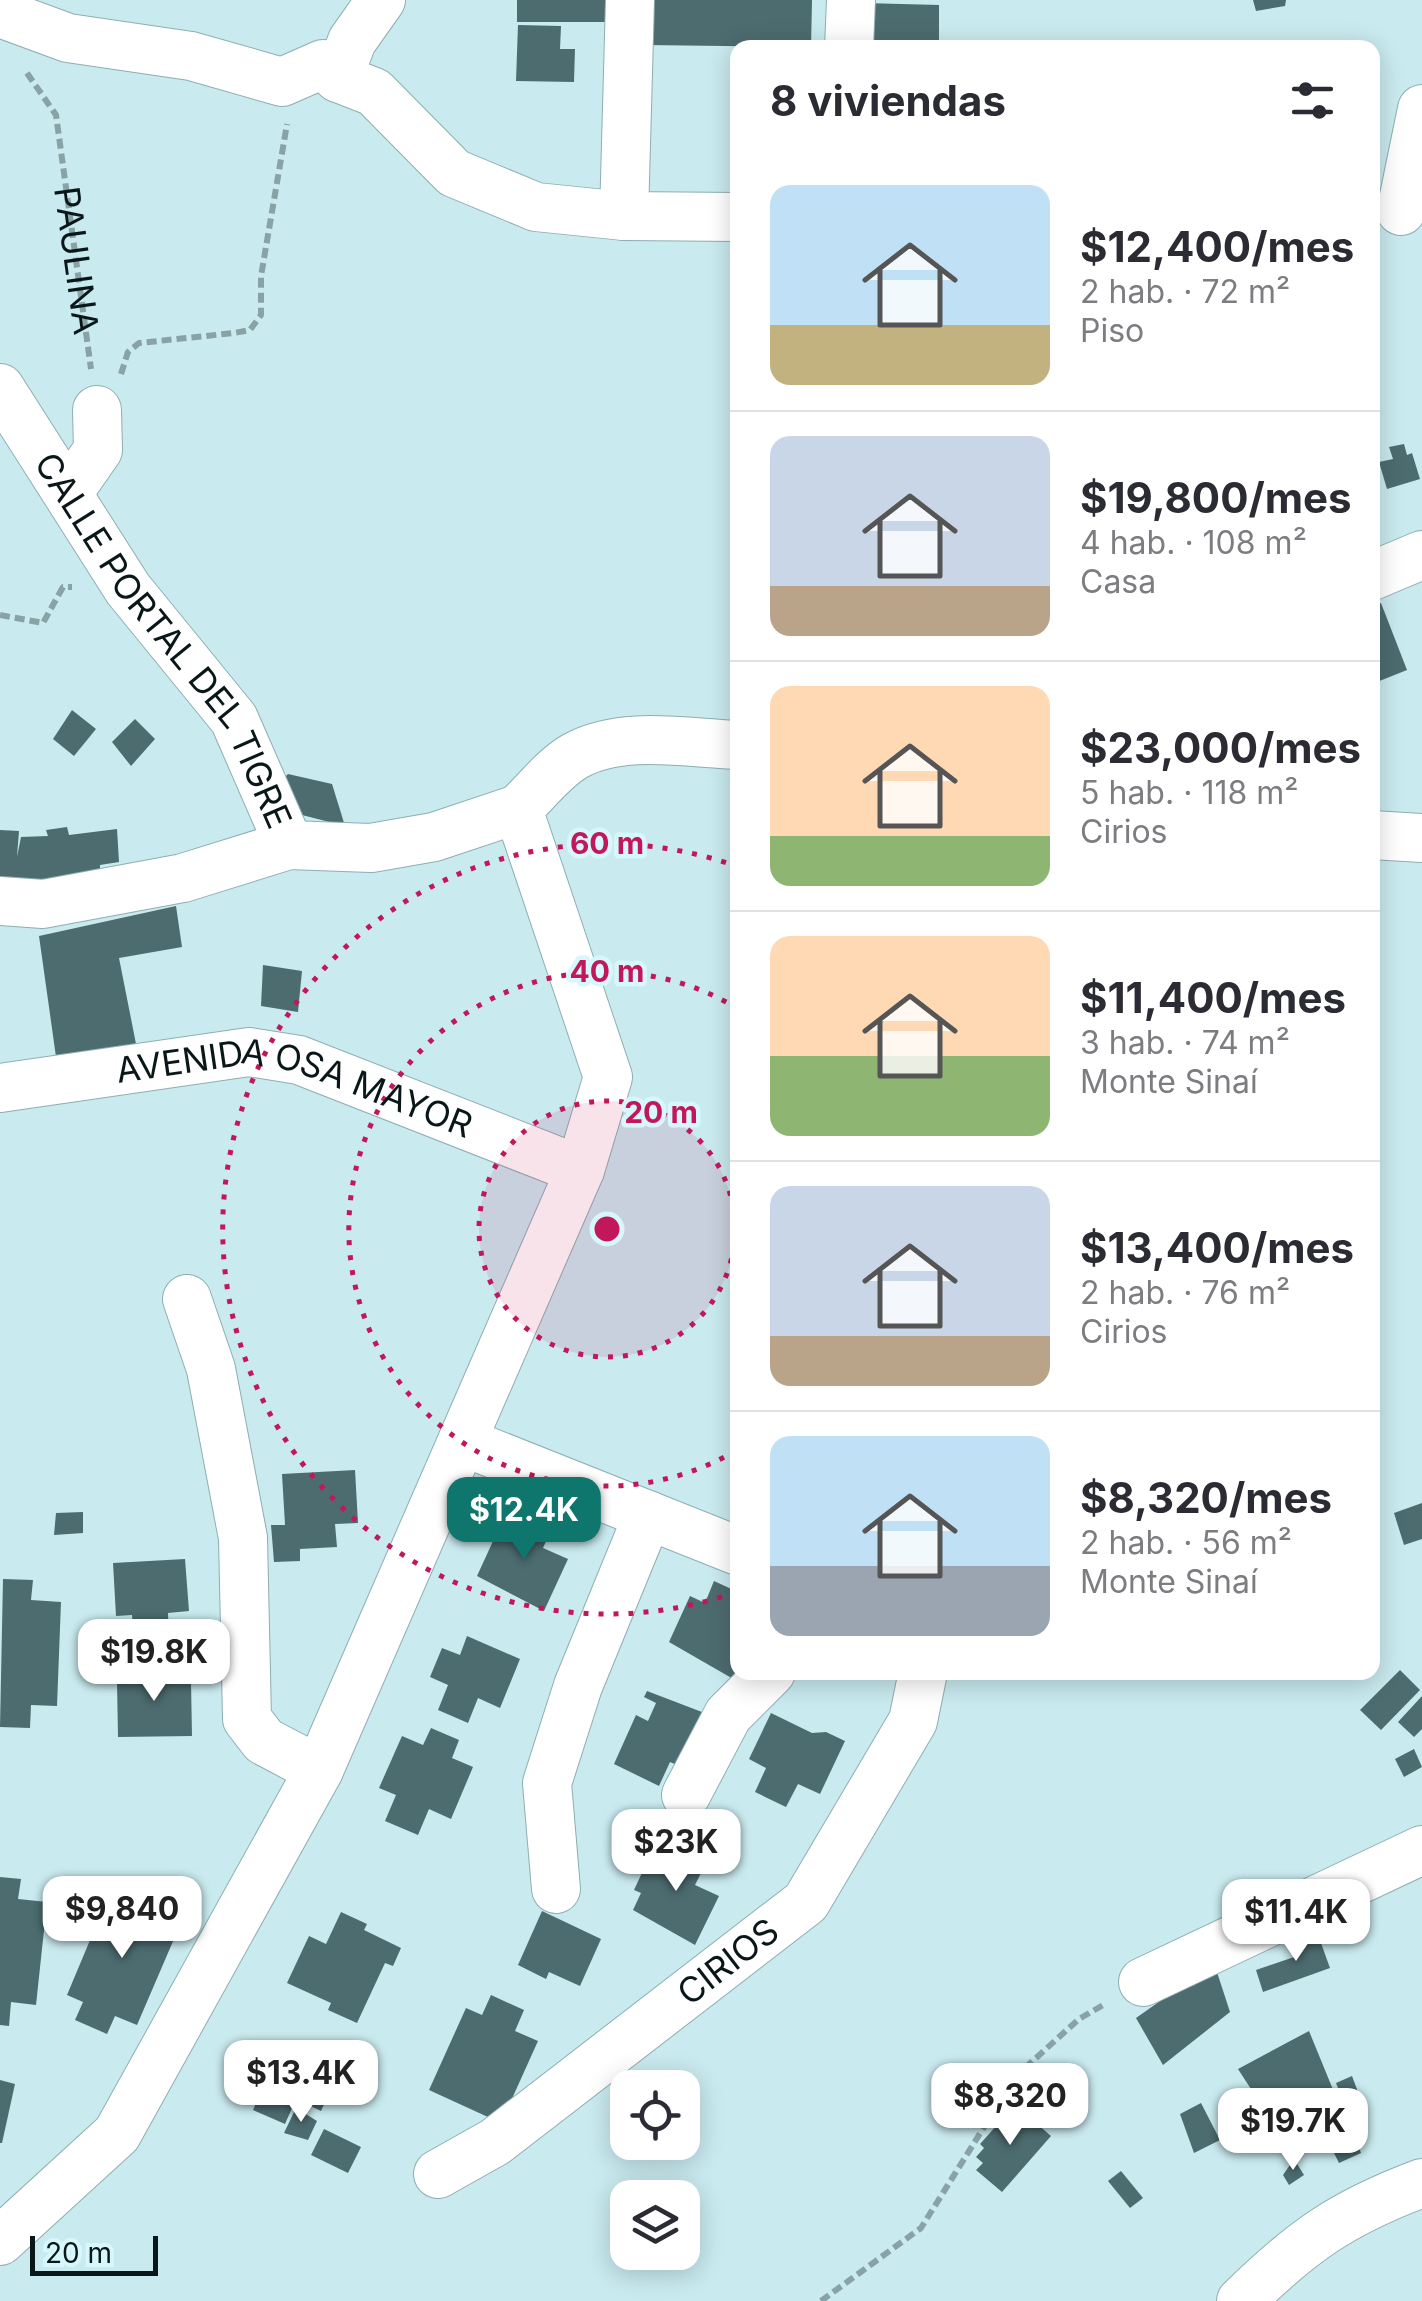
<!DOCTYPE html>
<html lang="es">
<head>
<meta charset="utf-8">
<style>
  :root { --surface:#fff; --page:#f7f7f7; --text:#2b2b33; --muted:#7c7c81; --line:#e1e1e2; --accent:#0f766e }
  body { margin:0; font-family:Inter,sans-serif; background:var(--page); color:var(--text); height:100vh; display:flex; flex-direction:column; font-size:38px; white-space:nowrap }
  * { box-sizing:border-box; margin:0 }
  p { font-size:32px; color:var(--muted) }
  .icon { flex:none; width:55px; height:55px; fill:none; stroke:currentColor; stroke-width:2; stroke-linecap:round; stroke-linejoin:round }
  .map { position:relative; flex:1; overflow:hidden }
  .side { position:absolute; left:730px; top:40px; width:650px; height:1640px; display:flex; flex-direction:column; background:var(--surface); border-radius:20px; box-shadow:0 5px 25px #0003 }
  .side>* { flex:none }
  .controls { position:absolute; left:610px; top:2070px; display:grid; gap:20px }
  .controls a { display:grid; place-items:center; width:90px; height:90px; border-radius:20px; background:var(--surface); box-shadow:0 5px 25px #0003; font-size:50px }
  .scale { position:absolute; left:30px; bottom:25px; width:128px; box-sizing:border-box; padding-left:10px; border:5px solid #0a1718; border-top:0; font-size:28px; line-height:35px; white-space:nowrap; color:#0a1718; -webkit-text-stroke:8px #d6f8fc; paint-order:stroke }
  .price { position:absolute; translate:-50% -85px; padding:0 22px; border-radius:20px; background:#fff; color:#222; font-size:32px; line-height:65px; filter:drop-shadow(0 2px 5px #0008) }
  .price::after { content:''; position:absolute; left:50%; top:60px; width:30px; height:22px; margin-left:-15px; background:inherit; clip-path:polygon(0 0,100% 0,50% 100%) }
  .price.current { background:var(--accent); color:#fff }
  ul { padding:0; list-style:none }
  li { display:flex; align-items:center; gap:30px; height:250px; padding:0 40px }
  li+li { border-top:2px solid var(--line) }
  li span { display:grid; place-items:center; flex:none; width:280px; height:200px; border-radius:20px; color:#555 }
  li>.icon { margin-inline-start:auto }
  span .icon { width:120px; height:120px; fill:#fffc; stroke-width:1 }
  li b { font-size:42px }
  h2 { display:flex; justify-content:space-between; align-items:center; height:120px; padding:0 40px; font-size:42px }
  .map>svg:first-child { display:block }
</style>
</head>
<body>
<div class="map">
<svg width="1422" height="2301" viewBox="0 0 1422 2301">
  <rect width="100%" height="100%" fill="#c9eaef"/>
  <g fill="#4d6c70">
    <rect x="517" y="0" width="98" height="22"/>
    <path d="M645,0H812L811,47L645,45Z"/>
    <path d="M1253,0H1286L1285,6L1256,11Z"/>
    <path d="M864,3L939,5V48H863Z"/>
    <path d="M518,25L561,26L560,49H575L574,82L516,81Z"/>
    <path d="M1404,444L1407,455L1412,453L1420,479L1387,489L1379,462L1393,459L1389,447Z"/>
    <path d="M1381,603L1407,670L1372,684V606Z"/>
    <path d="M72,710L96,729L74,756L53,739Z"/>
    <path d="M135,719L155,739L131,766L112,742Z"/>
    <path d="M288,774L332,784L345,826L298,814L283,779Z"/>
    <path d="M67,827L69,835L117,829L119,862L100,865V875L22,886L0,885V830L19,831L17,857L21,837L48,836L46,830Z"/>
    <path d="M176,906L182,947L119,958L138,1054L57,1064L39,936Z"/>
    <path d="M263,965L302,971L298,1012L261,1006Z"/>
    <path d="M355,1470L358,1523L335,1524L337,1547L300,1549V1561L274,1562L271,1525H285L282,1474Z"/>
    <path d="M1422,1503V1539L1404,1545L1394,1513Z"/>
    <path d="M522,1510L554,1524L543,1548L568,1559L544,1611L477,1576L499,1528L513,1534Z"/>
    <path d="M83,1512V1533L54,1535L56,1513Z"/>
    <path d="M185,1559L189,1611L168,1613L169,1638L134,1640L132,1615L116,1616L113,1563Z"/>
    <path d="M3,1579L33,1580L31,1600L61,1602L57,1706L31,1705L30,1728L0,1727Z"/>
    <path d="M714,1581L738,1592L735,1680L669,1642L690,1596L705,1603Z"/>
    <path d="M467,1636L520,1659L500,1708L478,1698L468,1723L438,1710L448,1685L430,1677L442,1648L460,1655Z"/>
    <path d="M132,1663H163L164,1681L191,1682L192,1736L118,1737L117,1682H132Z"/>
    <path d="M1400,1670L1420,1690L1381,1730L1360,1710Z"/>
    <path d="M647,1691L715,1717L691,1771L670,1762L659,1786L614,1764L636,1715L648,1721L656,1703L644,1697Z"/>
    <path d="M1422,1696V1729L1414,1737L1398,1722Z"/>
    <path d="M771,1713L812,1733L826,1732L845,1741L820,1794L798,1784L786,1807L755,1792L766,1768L749,1759Z"/>
    <path d="M431,1728L459,1740L452,1758L473,1767L451,1819L429,1809L418,1835L385,1821L396,1795L379,1788L402,1736L423,1745Z"/>
    <path d="M1414,1749L1422,1767L1404,1777L1395,1759Z"/>
    <path d="M673,1841L708,1859L695,1885L719,1896L695,1945L633,1910L641,1893L634,1890L647,1862L660,1869Z"/>
    <path d="M0,1877L21,1879L18,1899L47,1902L36,2005L11,2002L9,2026L0,2025Z"/>
    <path d="M133,1885L168,1900L157,1925L177,1932L137,2025L115,2016L107,2034L75,2020L83,2002L67,1995L106,1902L123,1910Z"/>
    <path d="M542,1911L601,1939L580,1986L549,1972L546,1979L518,1965Z"/>
    <path d="M341,1912L367,1924L364,1930L401,1948L393,1966L385,1963L357,2023L328,2010L331,2003L287,1983L309,1936L326,1944Z"/>
    <path d="M1317,1932L1330,1968L1263,1992L1256,1970L1300,1955L1295,1939Z"/>
    <path d="M1214,1963L1230,2012L1163,2065L1136,2018Z"/>
    <path d="M491,1995L524,2010L515,2031L538,2041L501,2123L429,2090L466,2008L482,2015Z"/>
    <path d="M1309,2031L1343,2114L1284,2140L1238,2069Z"/>
    <path d="M283,2040L311,2053L315,2045L345,2059L321,2111L296,2099L285,2124L253,2110L264,2085L247,2077L262,2043L278,2051Z"/>
    <path d="M1352,2076L1358,2092L1342,2098L1336,2083Z"/>
    <path d="M0,2080L15,2084L2,2143H0Z"/>
    <path d="M1201,2103L1220,2140L1194,2153L1180,2114Z"/>
    <path d="M1015,2105L1051,2136L1002,2192L976,2170L983,2163L976,2157L984,2148L980,2144Z"/>
    <path d="M296,2108L317,2121L308,2140L284,2133Z"/>
    <path d="M1268,2121L1279,2142L1264,2149L1254,2128Z"/>
    <path d="M324,2129L361,2147L348,2173L311,2155Z"/>
    <path d="M1357,2142L1361,2153L1339,2163L1334,2153Z"/>
    <path d="M1294,2159L1304,2175L1289,2185L1283,2175Z"/>
    <path d="M1121,2171L1143,2198L1130,2208L1108,2181Z"/>
  </g>
  <g fill="none" stroke-linecap="round" stroke-linejoin="round">
    <g stroke="#8eaeb2" stroke-width="50">
      <g id="street">
        <path d="M0,13L68,38L191,56L282,82L323,64L338,78L374,92L454,173L536,207L624,216L738,217"/>
        <path d="M849,48L851,0"/>
        <path d="M338,78L352,41L381,0"/>
        <path d="M1401,211L1422,109"/>
        <path d="M624,216L630,0"/>
        <path id="s2" d="M0,388L128,589L234,719L289,845"/>
        <path d="M68,493L98,450L97,410"/>
        <path d="M1372,576L1422,555"/>
        <path d="M1372,835L1422,838"/>
        <path d="M0,901L43,904L183,878L289,845L371,848L434,837L518,809"/>
        <path id="s3" d="M0,1088L249,1052L299,1060L580,1170"/>
        <path d="M187,1299L211,1369L243,1538L247,1719L264,1741L319,1770"/>
        <path d="M464,1442L738,1551"/>
        <path d="M686,1795L728,1715L771,1672"/>
        <path d="M556,1889L547,1783L578,1686L648,1515"/>
        <path d="M1143,1982L1422,1850"/>
        <path id="s4" d="M438,2174L495,2142L806,1902L913,1721L923,1672"/>
        <path d="M0,2241L117,2134L319,1770L580,1170L608,1077L518,809C535,793 554,768 575,756C622,730 686,743 738,745"/>
        <path d="M1241,2301C1302,2241 1342,2213 1422,2183"/>
      </g>
    </g>
    <g stroke="#88a2a6" stroke-width="6" stroke-dasharray="10 5" stroke-linecap="butt">
      <path id="s1" d="M27,73L56,115L91,369"/>
      <path d="M121,374L128,352L139,343L234,333L250,330L261,315V276L287,124"/>
      <path d="M0,615L43,623L63,587H72"/>
      <path d="M821,2301L921,2228L1016,2076L1079,2019L1105,2004"/>
    </g>
    <use href="#street" stroke="#fff" stroke-width="48"/>
  </g>
  <circle cx="607" cy="1229" r="128" fill="#c2185b" fill-opacity=".12"/>
  <g fill="none" stroke="#c2185b" stroke-width="5" stroke-dasharray="5 10">
    <circle cx="607" cy="1229" r="128"/>
    <path d="M737 1450A257 257 0 1 1 737 1008"/>
    <path d="M736 1592A385 385 0 1 1 736 866"/>
  </g>
  <g text-anchor="middle" stroke-width="9" stroke-linejoin="round" paint-order="stroke">
    <g font-size="35" fill="#0a1718" stroke="#d6f8fc">
      <text dy="12" stroke="none"><textPath href="#s1" startOffset="198">PAULINA</textPath></text>
      <text dy="12" stroke="none"><textPath href="#s2" startOffset="302">CALLE PORTAL DEL TIGRE</textPath></text>
      <text dy="12" stroke="none"><textPath href="#s3" startOffset="302">AVENIDA OSA MAYOR</textPath></text>
      <text dy="12" stroke="none"><textPath href="#s4" startOffset="360">CIRIOS</textPath></text>
    </g>
  </g>
  <circle cx="607" cy="1229" r="15" fill="#c2185b" stroke="#d6f8fc" stroke-width="5"/>
  <g font-size="30" text-anchor="middle" font-weight="bold" fill="#c2185b" stroke="#d6f8fc" stroke-width="9" stroke-linejoin="round" paint-order="stroke">
    <text x="607" y="854">60 m</text>
    <text x="607" y="982">40 m</text>
    <text x="661" y="1123">20 m</text>
  </g>
</svg>
<div class="controls">
<a><svg class="icon" aria-label="locate" viewBox="0 0 24 24"><circle cx="12" cy="12" r="6"/><path d="M12 2v4M12 18v4M2 12h4M18 12h4"/></svg></a>
<a><svg class="icon" aria-label="layers" viewBox="0 0 24 24"><path d="M12 4l9 5-9 5-9-5zM3 14l9 5 9-5"/></svg></a>
</div>
<div class="scale">20 m</div>
<b class="price current" style="left:524px;top:1562px">$12.4K</b>
<b class="price" style="left:154px;top:1704px">$19.8K</b>
<b class="price" style="left:676px;top:1894px">$23K</b>
<b class="price" style="left:122px;top:1961px">$9,840</b>
<b class="price" style="left:1296px;top:1964px">$11.4K</b>
<b class="price" style="left:301px;top:2125px">$13.4K</b>
<b class="price" style="left:1010px;top:2148px">$8,320</b>
<b class="price" style="left:1293px;top:2173px">$19.7K</b>
<section class="side">
<h2>8 viviendas<svg class="icon" aria-label="filters" viewBox="0 0 24 24"><path d="M4 7h16M4 17h16"/><circle cx="9" cy="7" r="2"/><circle cx="15" cy="17" r="2"/></svg></h2>
<ul>
<li><span style="background:linear-gradient(#bfe0f5 70%,#c2b280 0)"><svg class="icon" aria-label="home" viewBox="0 0 24 24"><path d="M3 11l9-7 9 7M6 9v11h12V9"/></svg></span><div><b>$12,400/mes</b><p>2 hab. · 72 m²</p><p>Piso</p></div></li>
<li><span style="background:linear-gradient(#c9d6e8 75%,#b9a48a 0)"><svg class="icon" aria-label="home" viewBox="0 0 24 24"><path d="M3 11l9-7 9 7M6 9v11h12V9"/></svg></span><div><b>$19,800/mes</b><p>4 hab. · 108 m²</p><p>Casa</p></div></li>
<li><span style="background:linear-gradient(#ffd9b3 75%,#8fb573 0)"><svg class="icon" aria-label="home" viewBox="0 0 24 24"><path d="M3 11l9-7 9 7M6 9v11h12V9"/></svg></span><div><b>$23,000/mes</b><p>5 hab. · 118 m²</p><p>Cirios</p></div></li>
<li><span style="background:linear-gradient(#ffd9b3 60%,#8fb573 0)"><svg class="icon" aria-label="home" viewBox="0 0 24 24"><path d="M3 11l9-7 9 7M6 9v11h12V9"/></svg></span><div><b>$11,400/mes</b><p>3 hab. · 74 m²</p><p>Monte Sinaí</p></div></li>
<li><span style="background:linear-gradient(#c9d6e8 75%,#b9a48a 0)"><svg class="icon" aria-label="home" viewBox="0 0 24 24"><path d="M3 11l9-7 9 7M6 9v11h12V9"/></svg></span><div><b>$13,400/mes</b><p>2 hab. · 76 m²</p><p>Cirios</p></div></li>
<li><span style="background:linear-gradient(#bfe0f5 65%,#9aa5b1 0)"><svg class="icon" aria-label="home" viewBox="0 0 24 24"><path d="M3 11l9-7 9 7M6 9v11h12V9"/></svg></span><div><b>$8,320/mes</b><p>2 hab. · 56 m²</p><p>Monte Sinaí</p></div></li>
</ul>
</section>
</div>
</body>
</html>
